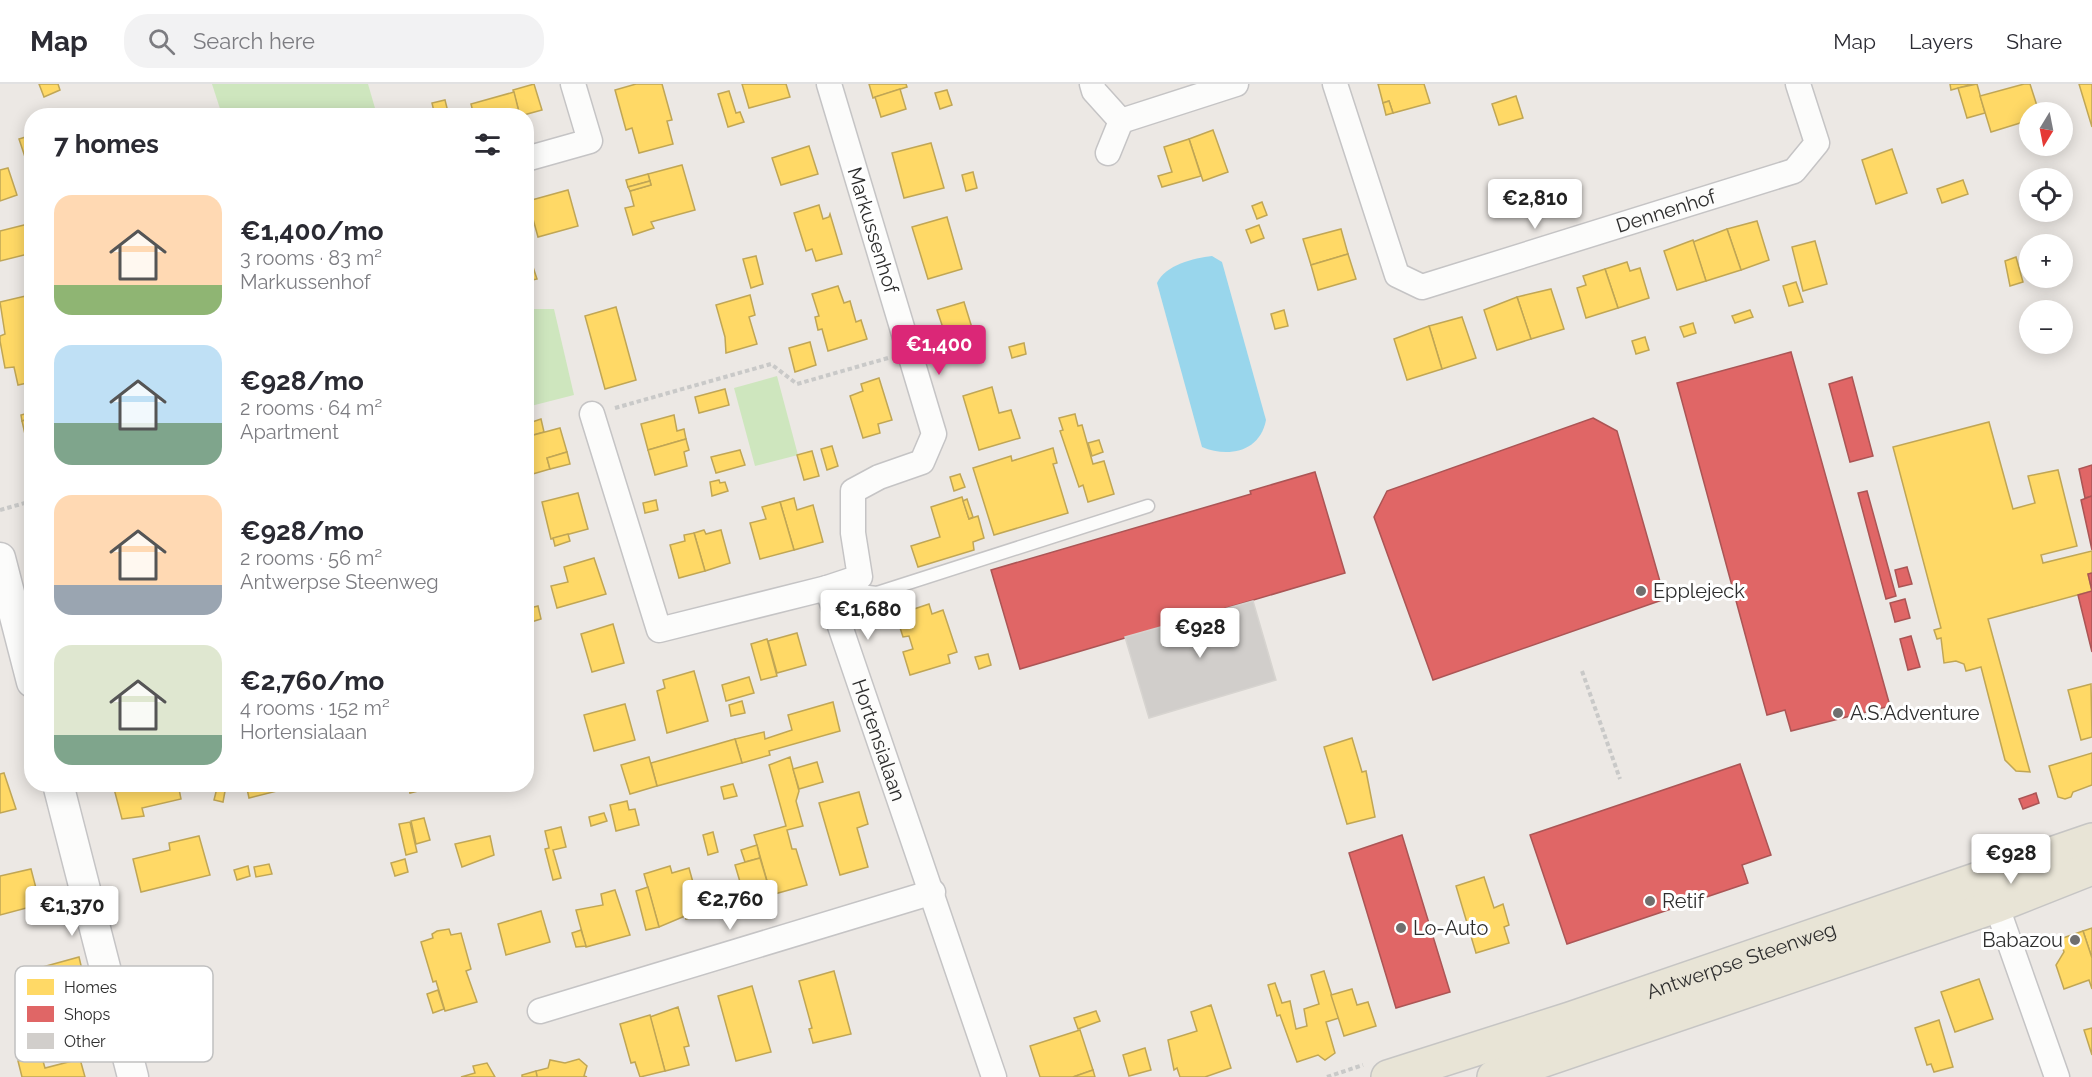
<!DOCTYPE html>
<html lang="en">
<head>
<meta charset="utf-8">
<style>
  :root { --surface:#fff; --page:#f2f2f3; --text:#2b2b33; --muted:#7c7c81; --line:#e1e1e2; --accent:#db2777 }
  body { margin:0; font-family:Raleway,sans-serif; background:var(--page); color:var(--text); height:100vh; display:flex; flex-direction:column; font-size:22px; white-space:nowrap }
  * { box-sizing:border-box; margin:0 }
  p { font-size:20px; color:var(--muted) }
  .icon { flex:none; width:33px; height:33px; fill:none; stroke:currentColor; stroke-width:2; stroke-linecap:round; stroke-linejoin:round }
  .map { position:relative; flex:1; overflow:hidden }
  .panel { position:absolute; left:24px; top:24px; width:510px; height:684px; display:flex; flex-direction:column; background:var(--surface); border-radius:24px; box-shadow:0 3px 15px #0003 }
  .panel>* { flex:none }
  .needle { width:39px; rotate:190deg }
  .tools { position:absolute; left:2019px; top:18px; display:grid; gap:12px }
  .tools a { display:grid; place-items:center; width:54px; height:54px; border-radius:50%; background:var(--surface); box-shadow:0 3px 15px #0003; font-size:30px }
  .price { position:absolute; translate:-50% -51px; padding:0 14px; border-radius:6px; background:#fff; color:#222; font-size:20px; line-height:39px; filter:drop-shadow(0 2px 3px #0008) }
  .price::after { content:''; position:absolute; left:50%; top:36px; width:18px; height:14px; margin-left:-9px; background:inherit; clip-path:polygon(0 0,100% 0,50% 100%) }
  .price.current { background:var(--accent); color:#fff }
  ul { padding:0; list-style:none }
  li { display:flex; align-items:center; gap:18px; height:150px; padding:0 30px }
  li span { display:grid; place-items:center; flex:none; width:168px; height:120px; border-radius:18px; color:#555 }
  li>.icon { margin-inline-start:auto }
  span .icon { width:72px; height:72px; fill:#fffc; stroke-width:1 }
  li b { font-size:26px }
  h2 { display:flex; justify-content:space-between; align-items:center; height:72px; padding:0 30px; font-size:26px }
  header { display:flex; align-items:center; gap:36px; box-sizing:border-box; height:84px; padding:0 30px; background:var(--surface); border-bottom:2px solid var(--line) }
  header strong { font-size:28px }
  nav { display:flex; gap:33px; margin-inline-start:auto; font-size:21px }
  .search { width:420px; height:54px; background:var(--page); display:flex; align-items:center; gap:15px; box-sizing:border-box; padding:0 21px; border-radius:24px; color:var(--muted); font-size:22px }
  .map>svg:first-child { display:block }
</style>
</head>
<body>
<header>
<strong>Map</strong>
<div class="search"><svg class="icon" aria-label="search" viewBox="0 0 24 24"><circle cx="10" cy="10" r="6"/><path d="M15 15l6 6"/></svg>Search here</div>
<nav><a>Map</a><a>Layers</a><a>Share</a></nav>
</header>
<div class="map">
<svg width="2092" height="993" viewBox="0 0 2092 993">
  <rect width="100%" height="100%" fill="#ece8e4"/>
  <g fill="#cee6be">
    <path d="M212,0H368L377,31H222Z"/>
    <path d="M527,225H554L574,311L527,323Z"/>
    <path d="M777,292L798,371L755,382L734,304Z"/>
  </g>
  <path fill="#99d6ec" d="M1212,172L1222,178L1266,336C1260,368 1228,374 1202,363L1157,199C1165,181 1194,174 1212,172Z"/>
  <g fill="#ffd966" stroke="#c0a655" stroke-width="1.5">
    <path d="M39,0H58L60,6L44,13Z"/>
    <path d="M534,0L542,26L520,32L513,6Z"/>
    <path d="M636,0H662L672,36L667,37L673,60L639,69L632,44L626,46L615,6Z"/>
    <path d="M742,0H786L790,13L749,24Z"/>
    <path d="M869,0H906L907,3L873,14Z"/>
    <path d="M1378,0H1424L1430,19L1393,29L1389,17L1383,19Z"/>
    <path d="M1950,0H1973L1951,6Z"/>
    <path d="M1977,0L1985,29L1967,34L1958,4Z"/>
    <path d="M2024,0H2030L2039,28H2030V36L1991,48L1980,12Z"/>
    <path d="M2079,0H2092V43Z"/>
    <path d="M900,5L906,25L881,33L875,13Z"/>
    <path d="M947,6L952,21L940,25L935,9Z"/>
    <path d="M729,7L736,29L740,28L744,38L728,43L718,10Z"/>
    <path d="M514,8L520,32H474L471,20Z"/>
    <path d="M1516,12L1523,34L1499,41L1492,20Z"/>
    <path d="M445,16L449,32H435L432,19Z"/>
    <path d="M1389,17L1393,29L1386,31L1383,19Z"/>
    <path d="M1213,46L1228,88L1203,97L1189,55Z"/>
    <path d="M32,51V94L19,55Z"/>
    <path d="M1189,55L1201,92L1162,103L1158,92L1172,88L1164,63Z"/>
    <path d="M931,59L944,104L904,114L892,69Z"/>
    <path d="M809,62L818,90L781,101L772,74Z"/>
    <path d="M1892,65L1907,109L1876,120L1862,76Z"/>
    <path d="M682,81L695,126L651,138L654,144L633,151L625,124L634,122L630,107L651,101L648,90Z"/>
    <path d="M8,84L17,111L0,117V86Z"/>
    <path d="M973,88L977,104L966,107L962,91Z"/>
    <path d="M648,90L650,97L628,103L626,96Z"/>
    <path d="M1963,96L1968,110L1942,119L1937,105Z"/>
    <path d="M650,97L651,101L630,107L628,103Z"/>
    <path d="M568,106L578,142L538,153L528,117Z"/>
    <path d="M1262,118L1267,131L1257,135L1252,122Z"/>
    <path d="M819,121L823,135L829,133L830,130L842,170L816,177L812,165L806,167L794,129Z"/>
    <path d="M947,133L962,185L928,195L912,143Z"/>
    <path d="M1757,137L1769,176L1741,186L1727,145Z"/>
    <path d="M32,139V169L0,177V147Z"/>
    <path d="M1259,141L1264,154L1251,159L1246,146Z"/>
    <path d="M1341,145L1348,170L1311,181L1303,155Z"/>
    <path d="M1727,145L1741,186L1706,197L1693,158Z"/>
    <path d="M1693,156L1706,197L1677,206L1664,167Z"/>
    <path d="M1815,157L1827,200L1803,207L1792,163Z"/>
    <path d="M1348,170L1356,195L1318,206L1311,181Z"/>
    <path d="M756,172L763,200L751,204L743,175Z"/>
    <path d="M2016,173L2023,198L2010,202L2005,177Z"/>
    <path d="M530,174L537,195L528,197L526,175Z"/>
    <path d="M1627,178L1630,187L1640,184L1649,214L1618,224L1605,185Z"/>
    <path d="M1605,185L1618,224L1586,234L1577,204L1586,201L1583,192Z"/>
    <path d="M1796,198L1803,218L1789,222L1783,202Z"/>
    <path d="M838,202L844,219L850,217L856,238L861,236L867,255L828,267L822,245L818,246L815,233L819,232L812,210Z"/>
    <path d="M1551,205L1564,245L1531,255L1517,213Z"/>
    <path d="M30,211L32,298L18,301L14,283L5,284L0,257V252L5,250L0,218Z"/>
    <path d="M750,211L755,231L749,233L757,260L726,269L725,253L716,221Z"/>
    <path d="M1517,213L1531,255L1497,266L1484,226Z"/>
    <path d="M964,218L977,260L951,268L937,226Z"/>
    <path d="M616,223L636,296L605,305L585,232Z"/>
    <path d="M1284,226L1288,242L1275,245L1271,230Z"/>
    <path d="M1750,226L1753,233L1735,239L1732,232Z"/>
    <path d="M1462,233L1476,274L1442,285L1429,242Z"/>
    <path d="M1693,239L1696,249L1684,253L1680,243Z"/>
    <path d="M1429,242L1442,285L1407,296L1394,255Z"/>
    <path d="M1645,253L1649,266L1636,270L1632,257Z"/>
    <path d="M810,258L816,281L795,288L789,264Z"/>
    <path d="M1024,259L1026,270L1012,274L1009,263Z"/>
    <path d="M879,294L892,336L878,340L880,349L863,354L850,312L863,307L861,300Z"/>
    <path d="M992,303L999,329L1011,326L1020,354L979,366L963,312Z"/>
    <path d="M725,305L729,321L699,329L695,313Z"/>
    <path d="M32,328V334L22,337L21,331Z"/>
    <path d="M1075,330L1078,342L1082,341L1093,380L1104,377L1114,410L1088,418L1083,401L1079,403L1060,347L1063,346L1059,334Z"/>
    <path d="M674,331L677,347L684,345L686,355L648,366L641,340Z"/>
    <path d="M32,334V359H27L22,337Z"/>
    <path d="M541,335L544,348L526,353V340Z"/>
    <path d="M1989,338L2013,425L2035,419L2028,392L2058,386L2077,462L2041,471L2043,479L2092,467V489L2088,490L2092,507L1988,535L2030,688L2016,687L2005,676L1981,583L1966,587L1964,580L1956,577L1944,579L1941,554L1937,555L1934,546L1941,544L1893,363Z"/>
    <path d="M560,344L567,368L547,374L550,385L526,392V353Z"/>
    <path d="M686,355L689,366L684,368L687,382L655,391L648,366Z"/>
    <path d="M1099,356L1103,368L1092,372L1088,359Z"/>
    <path d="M832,362L838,382L827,386L821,365Z"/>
    <path d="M1053,364L1057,379L1053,380L1068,429L994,451L973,384L1011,372L1012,377Z"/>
    <path d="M740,366L745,381L716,389L711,373Z"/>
    <path d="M812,367L819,392L804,396L797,371Z"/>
    <path d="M567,368L570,380L550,385L547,374Z"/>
    <path d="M960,390L965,403L954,407L950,393Z"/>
    <path d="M719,396L720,399L725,398L728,407L712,412L710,398Z"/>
    <path d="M578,409L588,445L551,455L542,418Z"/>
    <path d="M962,413L969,435L978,432L984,454L973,458L974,466L918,483L911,462L940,453L931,423Z"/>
    <path d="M794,414L797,426L813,421L823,458L794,466L780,418Z"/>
    <path d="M967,415L973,433L969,435L963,417Z"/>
    <path d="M656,416L658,426L645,429L643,419Z"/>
    <path d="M780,418L794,466L760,475L750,439L766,435L762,423Z"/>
    <path d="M704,446L706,450L721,446L730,479L705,487L694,449Z"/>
    <path d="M694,449L705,487L679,494L670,461L685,457L684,451Z"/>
    <path d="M568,450L570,457L555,462L553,454Z"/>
    <path d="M594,474L606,510L557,524L551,502L568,498L564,483Z"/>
    <path d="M929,520L932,530L943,526L957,568L948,571L950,579L910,591L903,568L913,565L909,552L903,553L896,531Z"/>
    <path d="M538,522L541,535L528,539L526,525Z"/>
    <path d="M613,540L624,579L592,588L581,550Z"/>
    <path d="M797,549L806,581L777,589L768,557Z"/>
    <path d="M767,555L777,592L761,596L751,560Z"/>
    <path d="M988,570L991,581L979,585L975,573Z"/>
    <path d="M694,587L708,637L667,649L657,607L665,604L663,596Z"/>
    <path d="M749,593L754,609L726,617L722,601Z"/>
    <path d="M2091,600L2092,653L2081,656L2068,606Z"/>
    <path d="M742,617L745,629L731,632L729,621Z"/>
    <path d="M833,618L840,647L769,667L770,671L742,679L735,655L764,648L765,655L792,646L788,631Z"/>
    <path d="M625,620L635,656L594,667L584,631Z"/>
    <path d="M1352,654L1362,688L1366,687L1375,733L1347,740L1324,663Z"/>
    <path d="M735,655L742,679L657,702L651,679Z"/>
    <path d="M2092,669V701L2073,708L2071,713L2065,715L2058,713L2049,682Z"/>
    <path d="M649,673L657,702L630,710L621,681Z"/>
    <path d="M790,673L799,707L796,717L803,742L787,746L792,765H796L807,801L771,811L754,751L786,742L769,681Z"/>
    <path d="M817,678L823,698L799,705L793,685Z"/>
    <path d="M4,689L16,725L0,729V690Z"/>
    <path d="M178,700L181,715L142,724L144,732L122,735L113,701Z"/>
    <path d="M218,700L226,702L223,718L214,716Z"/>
    <path d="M246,700H292L293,703L249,714Z"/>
    <path d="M408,700H434V703L410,709Z"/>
    <path d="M733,700L737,712L724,715L721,703Z"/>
    <path d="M859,708L868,740L857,744L868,783L840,791L819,719Z"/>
    <path d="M627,717L629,726L635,725L639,741L616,747L610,721Z"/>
    <path d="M604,729L607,737L591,742L589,733Z"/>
    <path d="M424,734L430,756L416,760L411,737Z"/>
    <path d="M410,738L417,768L406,771L399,740Z"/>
    <path d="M561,743L566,763L553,766L561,794L553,796L545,765L549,764L545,747Z"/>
    <path d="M713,748L718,768L708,771L703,751Z"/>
    <path d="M199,752L210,791L141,808L133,775L170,766L169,759Z"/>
    <path d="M490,752L494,771L462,783L455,760Z"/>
    <path d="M757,761L760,774L745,778L741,766Z"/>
    <path d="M760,774L771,811L746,818L735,781Z"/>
    <path d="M405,775L408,788L395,792L391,779Z"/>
    <path d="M269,780L272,790L256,793L254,783Z"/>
    <path d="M248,782L250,792L237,796L234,786Z"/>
    <path d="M670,782L672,789L689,784L702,831L686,835L685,832L659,843L644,790Z"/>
    <path d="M31,785L37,808L31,810L34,822L0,831V792Z"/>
    <path d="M1484,793L1494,824L1503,820L1509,841L1504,843L1509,859L1476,869L1456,802Z"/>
    <path d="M648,803L659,843L646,846L636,807Z"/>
    <path d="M615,806L630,851L586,863L576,826L603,821L601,810Z"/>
    <path d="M541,827L550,858L506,871L498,840Z"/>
    <path d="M2092,844V874L2083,847Z"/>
    <path d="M449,845L451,851L461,849L471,885L466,887L477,918L445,927L436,897L433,898L421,858L433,854L432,850L437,847Z"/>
    <path d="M581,846L586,862L576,863L572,849Z"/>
    <path d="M2083,847L2092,874V905L2089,896L2064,905L2056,881L2064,868L2060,855Z"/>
    <path d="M79,873L84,894L21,911L17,890Z"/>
    <path d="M834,887L851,950L813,959L809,945L812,944L799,897Z"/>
    <path d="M1324,887L1339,934L1326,938L1335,969L1325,976L1318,971L1297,978L1280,931L1277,932L1268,901L1275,899L1282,919L1290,917L1296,945L1307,942L1304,925L1319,920L1311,891Z"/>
    <path d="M1979,895L1993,935L1955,948L1941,908Z"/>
    <path d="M752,902L771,968L736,977L718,912Z"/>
    <path d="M1352,905L1357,921L1368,918L1376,942L1344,952L1331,911Z"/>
    <path d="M438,906L444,925L433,929L427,910Z"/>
    <path d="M1211,921L1231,984L1205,993H1180L1177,984L1174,986L1168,956L1197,947L1191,928Z"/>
    <path d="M678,923L689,962L684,963L689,981L665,987L650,933Z"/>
    <path d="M1096,927L1100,937L1078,945L1074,934Z"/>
    <path d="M650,931L665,987L640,993L635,978L631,979L620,940Z"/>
    <path d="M1939,936L1953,983L1934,988L1931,980L1927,981L1915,944Z"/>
    <path d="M2092,944V971L2084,946Z"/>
    <path d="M1080,946L1093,986L1073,993H1040L1030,962Z"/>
    <path d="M1145,964L1151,986L1129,992L1123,971Z"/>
    <path d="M41,970L45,984L80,975L85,993H22L18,977Z"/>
    <path d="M579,975L587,982L584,992L587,993H537L536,987L548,984L550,976L565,979Z"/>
    <path d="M487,979L495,993H461L475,989L473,982Z"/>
    <path d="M1093,986L1095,993H1073Z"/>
    <path d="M536,987L537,993H522V991Z"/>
  </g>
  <g fill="#e06666" stroke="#ab5555" stroke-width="1.5">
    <path d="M1791,268L1890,622L1791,647L1785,626L1767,631L1677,299Z"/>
    <path d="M1852,293L1873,372L1850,378L1829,300Z"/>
    <path d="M1593,334L1617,347L1665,515L1433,596L1374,433L1387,407Z"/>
    <path d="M2092,381V412L2085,414L2079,385Z"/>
    <path d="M1315,388L1345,489L1020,585L991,486L1251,410L1250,407Z"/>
    <path d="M1867,407L1896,512L1886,515L1858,409Z"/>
    <path d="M2092,412V466L2081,416Z"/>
    <path d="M1907,483L1912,500L1899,503L1895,486Z"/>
    <path d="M2092,489V507L2088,490Z"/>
    <path d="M2092,507V568L2078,511Z"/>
    <path d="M1905,515L1910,534L1895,538L1890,519Z"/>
    <path d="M1911,552L1920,583L1908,586L1900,555Z"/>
    <path d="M1740,680L1771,771L1742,781L1748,799L1567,860L1530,751Z"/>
    <path d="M2036,709L2039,719L2023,725L2019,715Z"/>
    <path d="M1402,751L1450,908L1396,924L1349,769Z"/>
  </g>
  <path fill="#d1cecb" stroke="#d7d4d0" stroke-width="1.5" d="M1253,517L1276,596L1149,634L1125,553Z"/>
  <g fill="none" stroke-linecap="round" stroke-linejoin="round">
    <g stroke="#c5c4c5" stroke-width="15">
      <path id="service" d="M842,505L877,509L1148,422"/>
    </g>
    <g stroke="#c5c4c5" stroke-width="27">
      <g id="minor">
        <path d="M1092,0L1094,7L1121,37L1236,0"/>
        <path id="s1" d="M1335,0L1397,191L1422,203L1794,87L1817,59L1798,0"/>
        <path d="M1108,69L1121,37"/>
        <path d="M526,75L590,57L573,0"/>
        <path id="s2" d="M592,330L659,546L827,504L994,993"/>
        <path d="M827,504L860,493L853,449V407L879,393L922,378L934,350L829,0"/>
        <path d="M1992,809L2057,993"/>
        <path d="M540,927L933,808"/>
      </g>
    </g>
    <g stroke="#c5c4c5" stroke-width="33">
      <g id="tertiary">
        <path d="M0,474L32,598"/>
        <path d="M58,700L133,993"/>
      </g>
    </g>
    <g stroke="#c6c5c4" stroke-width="36">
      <g id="primary">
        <path id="s3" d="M1388,993L1570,935L2092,756"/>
        <path d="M1494,993L1996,822L2092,784"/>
      </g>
    </g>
    <g stroke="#c9c9c8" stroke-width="4" stroke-dasharray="4.5 3" stroke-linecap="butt">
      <path d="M615,324L771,280L797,300L888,274"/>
      <path d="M0,426L32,417"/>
      <path d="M1582,587L1620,695"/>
      <path d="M1327,993L1363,981"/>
    </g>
    <use href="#service" stroke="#fcfcfb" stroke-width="12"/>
    <use href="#minor" stroke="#fcfcfb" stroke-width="24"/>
    <use href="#tertiary" stroke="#fcfcfb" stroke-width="30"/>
    <use href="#primary" stroke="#e8e4d6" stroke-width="33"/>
  </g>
  <g fill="#706f6e" stroke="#fff" stroke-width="2">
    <circle cx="1641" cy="507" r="6"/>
    <circle cx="1838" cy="629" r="6"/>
    <circle cx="1650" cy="817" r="6"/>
    <circle cx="1401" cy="844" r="6"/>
    <circle cx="2075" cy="856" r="6"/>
  </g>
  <g text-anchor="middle" stroke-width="6" stroke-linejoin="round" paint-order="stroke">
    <g font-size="20" fill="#2e2e2e" stroke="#fff">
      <text dy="7" stroke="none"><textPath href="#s1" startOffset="484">Dennenhof</textPath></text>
      <text transform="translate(873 146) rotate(73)" y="7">Markussenhof</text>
      <text dy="7" stroke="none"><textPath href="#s2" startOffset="560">Hortensialaan</textPath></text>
      <text dy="7" stroke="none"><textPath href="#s3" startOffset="372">Antwerpse Steenweg</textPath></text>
    </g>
    <g font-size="20" fill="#2e2e2e" stroke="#fff" text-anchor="start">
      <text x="1653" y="514">Epplejeck</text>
      <text x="1850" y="636">A.S.Adventure</text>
      <text x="1662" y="824">Retif</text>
      <text x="1413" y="851">Lo-Auto</text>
      <text x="2063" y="863" text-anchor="end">Babazou</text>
    </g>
  </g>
  <rect x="15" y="882" width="198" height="96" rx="9" fill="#fff" stroke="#c0c0c0" stroke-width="1.5"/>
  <rect x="27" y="895" width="27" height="16" fill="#ffd966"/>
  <rect x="27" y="922" width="27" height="16" fill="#e06666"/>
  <rect x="27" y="949" width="27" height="16" fill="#d1cecb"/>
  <g font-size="16" fill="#2e2e2e">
    <text x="64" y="909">Homes</text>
    <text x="64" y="936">Shops</text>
    <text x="64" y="963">Other</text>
  </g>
</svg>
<div class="tools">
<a><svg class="needle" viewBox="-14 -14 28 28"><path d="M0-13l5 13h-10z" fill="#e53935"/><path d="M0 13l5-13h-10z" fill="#7c7c81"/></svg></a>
<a><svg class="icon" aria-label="locate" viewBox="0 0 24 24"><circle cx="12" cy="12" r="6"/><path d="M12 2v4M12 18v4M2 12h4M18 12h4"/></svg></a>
<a>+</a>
<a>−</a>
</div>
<b class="price" style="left:1535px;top:146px">€2,810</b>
<b class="price current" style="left:939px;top:292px">€1,400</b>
<b class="price" style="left:868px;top:557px">€1,680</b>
<b class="price" style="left:1200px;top:575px">€928</b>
<b class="price" style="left:2011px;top:801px">€928</b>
<b class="price" style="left:730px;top:847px">€2,760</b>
<b class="price" style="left:72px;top:853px">€1,370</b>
<section class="panel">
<h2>7 homes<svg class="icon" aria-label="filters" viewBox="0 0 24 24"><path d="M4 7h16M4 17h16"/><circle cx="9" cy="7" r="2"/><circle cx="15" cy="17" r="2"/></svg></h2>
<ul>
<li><span style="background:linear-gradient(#ffd9b3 75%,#8fb573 0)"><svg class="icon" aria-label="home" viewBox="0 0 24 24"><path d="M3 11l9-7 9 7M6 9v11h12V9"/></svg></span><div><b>€1,400/mo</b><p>3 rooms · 83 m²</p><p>Markussenhof</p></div></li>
<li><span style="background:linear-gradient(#bfe0f5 65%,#7fa58c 0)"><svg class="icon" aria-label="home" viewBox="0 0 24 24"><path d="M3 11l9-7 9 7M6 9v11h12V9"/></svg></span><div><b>€928/mo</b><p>2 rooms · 64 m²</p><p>Apartment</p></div></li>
<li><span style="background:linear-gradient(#ffd9b3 75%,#9aa5b1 0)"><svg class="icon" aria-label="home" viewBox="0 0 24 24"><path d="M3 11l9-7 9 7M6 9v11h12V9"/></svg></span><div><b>€928/mo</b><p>2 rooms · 56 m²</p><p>Antwerpse Steenweg</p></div></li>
<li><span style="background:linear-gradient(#dfe7d0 75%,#7fa58c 0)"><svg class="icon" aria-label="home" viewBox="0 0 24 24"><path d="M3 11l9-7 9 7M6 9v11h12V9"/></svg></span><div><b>€2,760/mo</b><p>4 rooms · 152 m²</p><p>Hortensialaan</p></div></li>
</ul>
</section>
</div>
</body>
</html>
